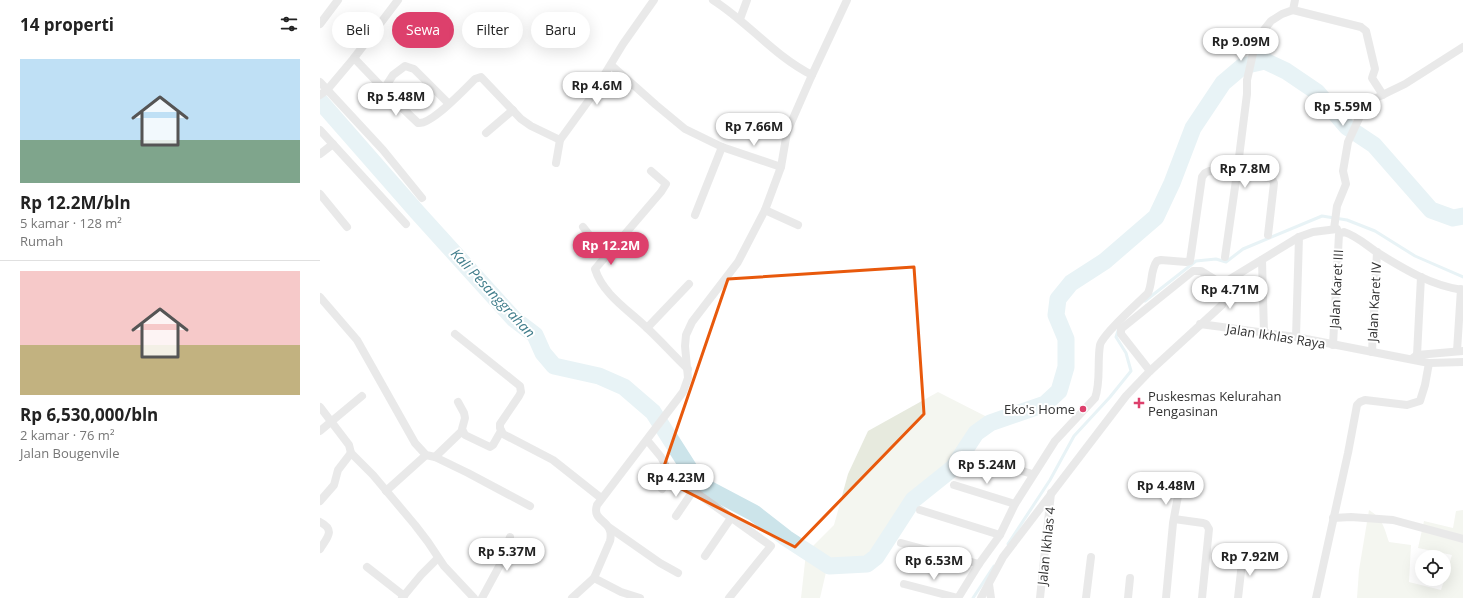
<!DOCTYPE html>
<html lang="id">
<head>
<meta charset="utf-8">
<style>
  :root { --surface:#fff; --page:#f2f2f2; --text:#222; --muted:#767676; --line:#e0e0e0; --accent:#dd406c }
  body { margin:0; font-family:"Open Sans",sans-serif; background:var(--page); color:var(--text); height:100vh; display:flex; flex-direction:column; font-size:15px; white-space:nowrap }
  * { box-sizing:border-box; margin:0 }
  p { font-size:13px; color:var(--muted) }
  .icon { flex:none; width:22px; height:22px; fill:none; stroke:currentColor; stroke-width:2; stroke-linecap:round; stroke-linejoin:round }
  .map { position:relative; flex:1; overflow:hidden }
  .details { display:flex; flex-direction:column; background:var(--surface); width:320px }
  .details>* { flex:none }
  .top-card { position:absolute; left:12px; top:12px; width:380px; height:36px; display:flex; gap:8px }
  .fabs { position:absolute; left:1095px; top:550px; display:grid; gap:8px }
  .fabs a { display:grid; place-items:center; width:36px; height:36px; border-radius:50%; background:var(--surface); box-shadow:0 4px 16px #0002; font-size:20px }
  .price { position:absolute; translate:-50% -34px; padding:0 9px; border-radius:14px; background:#fff; color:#222; font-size:13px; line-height:26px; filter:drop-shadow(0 1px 2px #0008) }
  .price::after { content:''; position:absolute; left:50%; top:24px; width:12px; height:9px; margin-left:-6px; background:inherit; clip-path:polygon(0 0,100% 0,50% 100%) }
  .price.on { background:var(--accent); color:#fff }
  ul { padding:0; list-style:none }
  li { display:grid; align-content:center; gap:8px; height:212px; padding:0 20px }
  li+li { border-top:1px solid var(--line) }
  li span { display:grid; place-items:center; height:124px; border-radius:0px; color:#555 }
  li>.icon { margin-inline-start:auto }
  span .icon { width:72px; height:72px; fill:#fffc; stroke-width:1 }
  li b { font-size:17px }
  h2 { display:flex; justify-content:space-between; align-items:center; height:48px; padding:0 20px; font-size:17px }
  .chip { padding:0 14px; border-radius:18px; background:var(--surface); box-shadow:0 4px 16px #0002; font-size:14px; line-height:36px }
  .chip.on { background:var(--accent); color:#fff }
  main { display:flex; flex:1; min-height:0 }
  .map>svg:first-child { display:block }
</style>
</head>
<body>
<main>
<section class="details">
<h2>14 properti<svg class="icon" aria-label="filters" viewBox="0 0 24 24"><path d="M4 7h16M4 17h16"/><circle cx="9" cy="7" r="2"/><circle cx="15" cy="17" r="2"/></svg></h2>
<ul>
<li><span style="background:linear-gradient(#bfe0f5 65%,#7fa58c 0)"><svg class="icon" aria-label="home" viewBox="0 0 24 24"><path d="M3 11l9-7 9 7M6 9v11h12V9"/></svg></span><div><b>Rp 12.2M/bln</b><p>5 kamar · 128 m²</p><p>Rumah</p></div></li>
<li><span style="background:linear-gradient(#f6c9c9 60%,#c2b280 0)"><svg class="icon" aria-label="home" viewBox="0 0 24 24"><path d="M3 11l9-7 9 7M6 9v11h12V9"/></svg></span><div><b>Rp 6,530,000/bln</b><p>2 kamar · 76 m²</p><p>Jalan Bougenvile</p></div></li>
</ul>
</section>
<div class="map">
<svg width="1143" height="598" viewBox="0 0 1143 598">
  <rect width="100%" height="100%" fill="#fff"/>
  <g fill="#e7eade">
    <path d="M618,392L675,421L653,431L638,465L586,509L559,551L535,570L507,568L500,598H481L486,553L514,525L528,474L548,431Z"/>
    <path d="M1049,510C1063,519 1064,527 1069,542L1091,545L1089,582L1121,590L1132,555L1098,548L1104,521L1133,528L1136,511L1143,510V598H1037L1039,570Z"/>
  </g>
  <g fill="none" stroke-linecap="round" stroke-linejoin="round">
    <g stroke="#cce4ea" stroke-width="3">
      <path d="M825,301L876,261L896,259L906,262L923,249L1002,216L1027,220L1055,231L1095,256L1143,277"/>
      <path d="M688,544L730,480L754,436L790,397L811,371L806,353L796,337L799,328"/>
      <path d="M653,598L674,566"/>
    </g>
    <path stroke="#cce4ea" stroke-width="17" d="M0,101L98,213L194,319L215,335L223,353L234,366L279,376L304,387L333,412L379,484L434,513L466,538L509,566L547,564L556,557L593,500L633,468L656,433L670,423L725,404L739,391L746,367V339L736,315L738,299L751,283L785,261L836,217L852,183L873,128L903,83L923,66L945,61L966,71L997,92L1027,127L1054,145L1111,210L1133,218L1143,216"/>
    <g stroke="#cfcfcf" stroke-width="8">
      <path d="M393,0C428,22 454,56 492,75"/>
      <path d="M973,10L1041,27L1046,31L1055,69L1052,78L1063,95"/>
      <path d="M420,19L427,0"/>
      <path d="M0,24L18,0"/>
      <path d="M34,58L77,103L98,123C111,125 145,89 155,79L161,77L201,119L211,126L240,140"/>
      <path d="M291,65L336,105L365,129L402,147L461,167"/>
      <path d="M0,82L63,150L102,198"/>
      <path d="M64,89L73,75L85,66L94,69L129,104"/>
      <path d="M0,95L7,90L34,58L78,0"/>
      <path d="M0,130L86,224"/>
      <path d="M166,133L193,110"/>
      <path d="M0,154L13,144"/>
      <path d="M236,163L240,140L269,100L303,44L334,0"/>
      <path d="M331,171L346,184L341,192L275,269C283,295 310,311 328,329C342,342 354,356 368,369"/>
      <path d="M0,194L27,227"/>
      <path d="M445,210L478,225"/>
      <path d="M375,215L402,147"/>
      <path d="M263,227L286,256"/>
      <path d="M1014,229L1017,206L1026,184L1023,171L1028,142L1041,114L1052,100L1085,84L1143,47"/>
      <path d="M905,257L917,173L949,178L952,179L954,183L948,235"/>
      <path d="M942,260L944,333"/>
      <path d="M902,284L979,237L993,232L1017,229"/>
      <path d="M0,297L37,340L95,443L106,455L115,457L148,473L210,506"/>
      <path d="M880,324L976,337L1109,363L1143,362"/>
      <path d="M327,328L369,284"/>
      <path d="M135,334L200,386L201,392L199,396L180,424V428L183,434L233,460L281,498"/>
      <path d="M976,337L979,237"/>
      <path d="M1013,345L1019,234L1024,232C1037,236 1046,245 1058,253C1084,269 1112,286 1143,290"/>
      <path d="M1137,351L1141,289"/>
      <path d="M1052,352L1057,252"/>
      <path d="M1097,355L1101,277"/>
      <path d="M1093,358L1097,355L1143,351"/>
      <path d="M830,371L801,334V329L873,271H881L902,284"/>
      <path d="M138,402L144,413L145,418L142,429L145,435L170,447L173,445L181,431"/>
      <path d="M0,407L29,445L31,453L53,475L95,525L108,542L124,566L154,598"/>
      <path d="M0,431L42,396"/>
      <path d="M327,440L341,457L350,474L451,546L409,598"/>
      <path d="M115,457L142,431"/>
      <path d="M658,457L712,474"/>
      <path d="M634,485L695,504"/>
      <path d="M342,489L350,474"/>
      <path d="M66,491L106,455"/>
      <path d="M0,501L14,485L18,470L31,453"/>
      <path d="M600,510L680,535"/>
      <path d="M356,516L373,491"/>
      <path d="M1013,518L1031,517L1073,520L1143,539"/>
      <path d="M854,519L883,523L886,524L889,529L882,598"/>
      <path d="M0,522C16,530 7,538 0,549"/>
      <path d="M290,528L340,563L358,573"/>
      <path d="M581,543L659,564"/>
      <path d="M385,556L411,518"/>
      <path d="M47,567L84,596"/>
      <path d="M274,578L301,592L320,598"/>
      <path d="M584,584L638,598"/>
      <path d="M669,584L671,598"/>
      <path d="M82,598L101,575L118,558"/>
      <path d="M162,598L181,563L190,537"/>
      <path d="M252,598L274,578L290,541C295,519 271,523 277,505L363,392L368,378L365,346L366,335L372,322L418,262L445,210L461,167L467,132L492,75L527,0"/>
      <path d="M638,598L659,564L680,535L695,504L735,441L775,398C781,382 777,363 780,345C783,334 818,303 828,293C833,282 830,270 837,261L841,260L866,262L870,261L882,177L885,173L889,171L917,173L927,94V80L934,49L943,31L951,21L962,14L973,10L975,0"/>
      <path d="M661,598L683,557L806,396L830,371L902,305C905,297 905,292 902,284"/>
      <path d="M720,598L731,493"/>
      <path d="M766,598L771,557"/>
      <path d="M808,598L810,578"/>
      <path d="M846,598L853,523L858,496"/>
      <path d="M918,598L923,554"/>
      <path d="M996,598L1028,453L1037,405L1040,402L1045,400L1087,405L1100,401L1105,385L1109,363"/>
    </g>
  </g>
  <path d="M0 0H1143V598H0ZM594,267L604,414L475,547L340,478L408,279Z" fill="#fff" fill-opacity=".55" fill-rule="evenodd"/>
  <path fill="none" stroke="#e8590c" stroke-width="3" stroke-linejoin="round" d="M594,267L604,414L475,547L340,478L408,279Z"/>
  <g fill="#dd406c" stroke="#fff" stroke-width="1.5">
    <path d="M817 397h4v4h4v4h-4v4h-4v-4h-4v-4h4z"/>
    <circle cx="763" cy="409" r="4"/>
  </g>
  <g text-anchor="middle" stroke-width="4" stroke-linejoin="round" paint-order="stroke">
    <g font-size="13" fill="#323232" stroke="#fff">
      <text transform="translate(1016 289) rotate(-87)" y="5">Jalan Karet III</text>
      <text transform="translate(1054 302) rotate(-87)" y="5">Jalan Karet IV</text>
      <text transform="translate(956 336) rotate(9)" y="5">Jalan Ikhlas Raya</text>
      <text transform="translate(726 546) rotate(-84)" y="5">Jalan Ikhlas 4</text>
    </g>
    <g font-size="13" fill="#323232" stroke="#fff" text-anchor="start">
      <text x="828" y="401">Puskesmas Kelurahan<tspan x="828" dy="15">Pengasinan</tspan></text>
      <text x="755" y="414" text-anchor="end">Eko's Home</text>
    </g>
    <g font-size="14" font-style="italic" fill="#407d8b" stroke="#fff">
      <text transform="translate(173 293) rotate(47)" y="5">Kali Pesanggrahan</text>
    </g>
  </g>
</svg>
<div class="fabs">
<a><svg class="icon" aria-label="locate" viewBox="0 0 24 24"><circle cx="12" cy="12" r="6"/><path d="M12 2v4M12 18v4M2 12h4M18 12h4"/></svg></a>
</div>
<b class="price" style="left:921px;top:62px">Rp 9.09M</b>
<b class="price" style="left:277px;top:106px">Rp 4.6M</b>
<b class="price" style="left:76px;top:117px">Rp 5.48M</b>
<b class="price" style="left:1023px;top:127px">Rp 5.59M</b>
<b class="price" style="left:434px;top:147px">Rp 7.66M</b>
<b class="price" style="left:925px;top:189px">Rp 7.8M</b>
<b class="price on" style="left:291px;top:266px">Rp 12.2M</b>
<b class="price" style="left:910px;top:310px">Rp 4.71M</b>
<b class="price" style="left:667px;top:485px">Rp 5.24M</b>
<b class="price" style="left:356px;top:498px">Rp 4.23M</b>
<b class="price" style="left:846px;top:506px">Rp 4.48M</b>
<b class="price" style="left:187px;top:572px">Rp 5.37M</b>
<b class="price" style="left:930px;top:577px">Rp 7.92M</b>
<b class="price" style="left:614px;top:581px">Rp 6.53M</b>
<div class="top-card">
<a class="chip">Beli</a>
<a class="chip on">Sewa</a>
<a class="chip">Filter</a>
<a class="chip">Baru</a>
</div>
</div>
</main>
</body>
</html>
